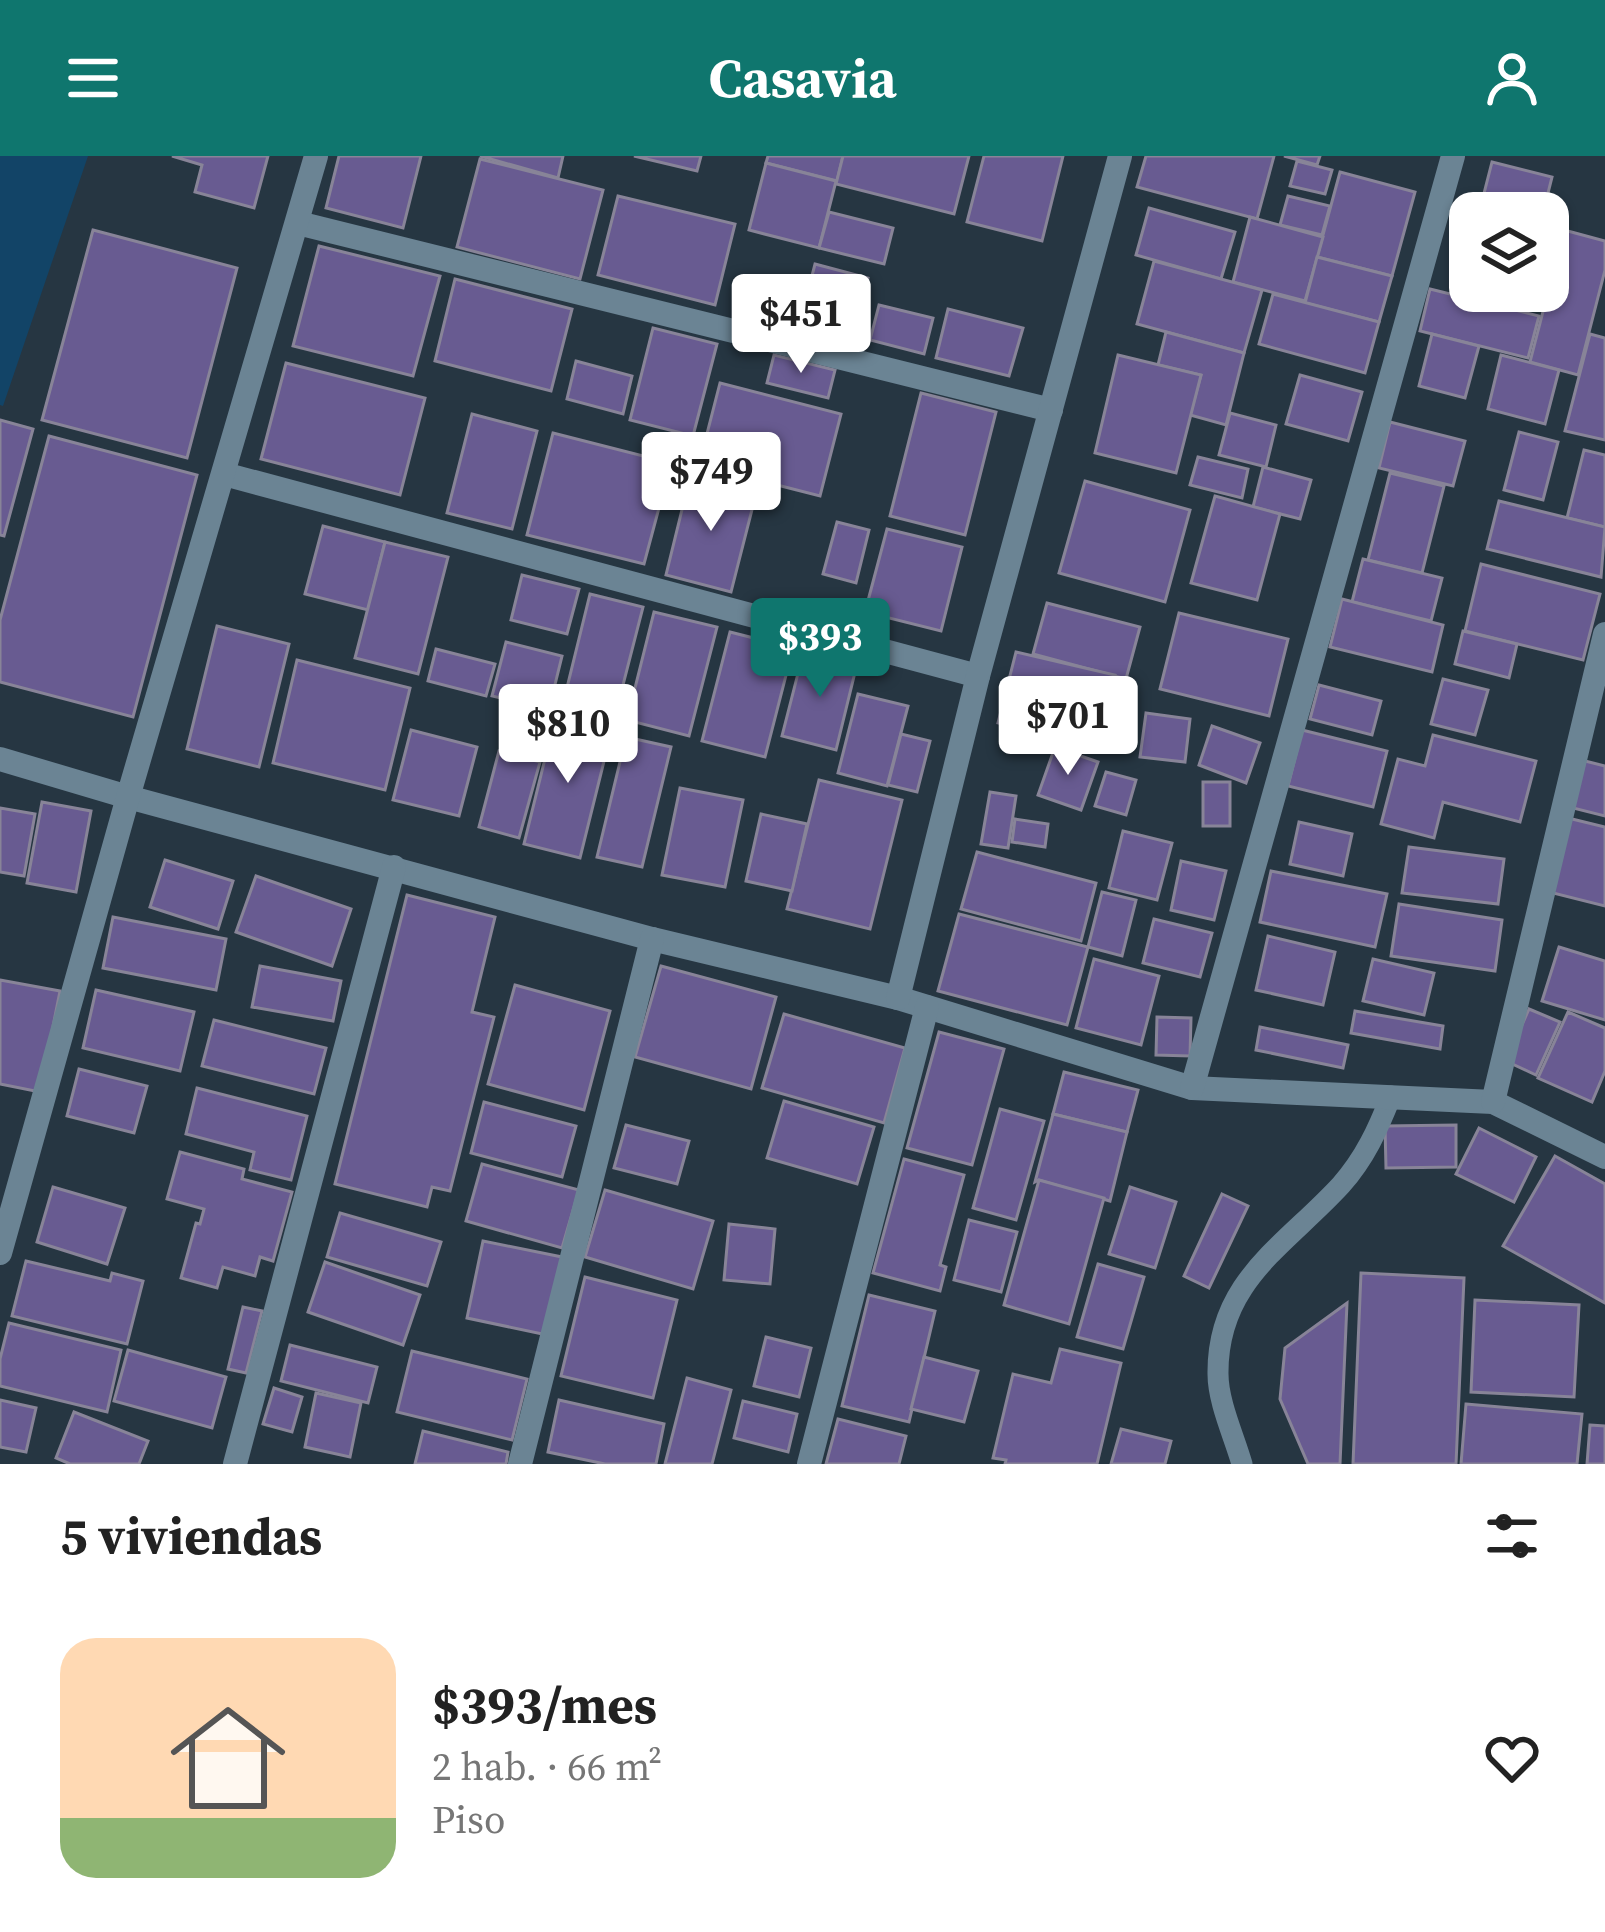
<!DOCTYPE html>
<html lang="es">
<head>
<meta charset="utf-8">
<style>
  :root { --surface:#fff; --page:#f2f2f2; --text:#222; --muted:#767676; --line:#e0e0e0; --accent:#0f766e }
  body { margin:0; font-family:"Source Serif 4",serif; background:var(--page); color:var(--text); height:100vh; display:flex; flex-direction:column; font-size:45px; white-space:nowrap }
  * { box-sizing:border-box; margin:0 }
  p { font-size:39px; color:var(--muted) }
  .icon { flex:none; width:66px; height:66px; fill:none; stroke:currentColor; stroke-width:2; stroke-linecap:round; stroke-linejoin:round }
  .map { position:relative; height:1308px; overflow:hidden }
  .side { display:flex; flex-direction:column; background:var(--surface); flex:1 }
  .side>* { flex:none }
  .fabs { position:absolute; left:1449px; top:36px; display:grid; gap:24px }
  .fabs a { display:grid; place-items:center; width:120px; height:120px; border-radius:24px; background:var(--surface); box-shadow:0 3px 9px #0004; font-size:60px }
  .price { position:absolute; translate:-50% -102px; padding:0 27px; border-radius:12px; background:#fff; color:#222; font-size:39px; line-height:78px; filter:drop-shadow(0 3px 6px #0008) }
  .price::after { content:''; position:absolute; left:50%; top:72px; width:36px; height:27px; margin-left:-18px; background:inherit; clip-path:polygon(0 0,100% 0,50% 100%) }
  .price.active { background:var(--accent); color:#fff }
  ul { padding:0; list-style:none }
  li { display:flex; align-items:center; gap:36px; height:300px; padding:0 60px }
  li+li { border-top:3px solid var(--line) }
  li span { display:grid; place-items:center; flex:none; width:336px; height:240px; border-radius:36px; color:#555 }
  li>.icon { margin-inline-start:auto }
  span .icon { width:144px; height:144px; fill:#fffc; stroke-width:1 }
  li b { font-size:51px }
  h2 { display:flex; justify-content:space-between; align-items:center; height:144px; padding:0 60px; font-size:51px }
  header { display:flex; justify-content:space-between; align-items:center; height:156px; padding:0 60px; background:var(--accent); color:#fff; font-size:54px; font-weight:700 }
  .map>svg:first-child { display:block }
</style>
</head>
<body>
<header><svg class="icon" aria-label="menu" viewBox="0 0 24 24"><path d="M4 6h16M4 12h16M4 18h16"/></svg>Casavia<svg class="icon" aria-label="person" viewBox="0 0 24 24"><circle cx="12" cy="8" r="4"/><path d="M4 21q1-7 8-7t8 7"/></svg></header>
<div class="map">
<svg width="1605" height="1308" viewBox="0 0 1605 1308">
  <rect width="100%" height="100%" fill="#263642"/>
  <path fill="#124467" d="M0,0H88L3,250L0,249Z"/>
  <g fill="#685b91" stroke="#888498" stroke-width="3">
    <path d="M172,0H268L254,52L195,36L202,9Z"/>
    <path d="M339,0H421L403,72L326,52Z"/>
    <path d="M480,0H563L558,22Z"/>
    <path d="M634,0H701L697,15Z"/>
    <path d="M768,0H843L837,25L766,7Z"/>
    <path d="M843,0H969L954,58L836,28Z"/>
    <path d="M984,0H1063L1042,85L967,66Z"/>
    <path d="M1146,0H1274L1257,63L1137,31Z"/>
    <path d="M1284,0H1320L1317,9Z"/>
    <path d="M480,3L603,34L580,123L457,91Z"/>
    <path d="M1297,5L1332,14L1325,38L1290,30Z"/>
    <path d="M1492,6L1552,21L1543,57H1479Z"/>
    <path d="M766,7L836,25L819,92L749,74Z"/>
    <path d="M1340,16L1415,36L1392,120L1317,101Z"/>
    <path d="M618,40L735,68L715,149L598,119Z"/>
    <path d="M1288,40L1330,50L1322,79L1280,69Z"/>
    <path d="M1149,52L1235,76L1221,123L1136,99Z"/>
    <path d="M829,56L893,72L884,108L819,92Z"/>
    <path d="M1250,61L1323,81L1305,145L1233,126Z"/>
    <path d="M93,74L237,112L187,302L42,264Z"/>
    <path d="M1564,74L1605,85V114L1578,219L1530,206Z"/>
    <path d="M319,90L440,120L413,220L293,190Z"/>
    <path d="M1317,101L1392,120L1379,166L1305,147Z"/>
    <path d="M1154,105L1262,134L1244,197L1137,168Z"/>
    <path d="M815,108L868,122L853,179L800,166Z"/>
    <path d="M455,123L572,153L551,235L435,205Z"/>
    <path d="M1430,133L1539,160L1528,202L1420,175Z"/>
    <path d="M1273,138L1379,166L1365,217L1259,188Z"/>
    <path d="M879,149L933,162L924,198L870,184Z"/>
    <path d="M948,153L1023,172L1009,220L936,202Z"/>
    <path d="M653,172L717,188L693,280L630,264Z"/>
    <path d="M1166,176L1244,197L1226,269L1190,259L1201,219L1158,209Z"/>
    <path d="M1432,178L1479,190L1465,242L1419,230Z"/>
    <path d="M1590,178L1605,182V284L1565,275Z"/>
    <path d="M774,199L835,214L828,242L767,227Z"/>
    <path d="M1118,199L1201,219L1176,317L1095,297Z"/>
    <path d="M1501,199L1559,214L1545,268L1488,253Z"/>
    <path d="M576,205L632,220L623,258L567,243Z"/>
    <path d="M286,207L425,242L400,339L261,303Z"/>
    <path d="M1300,219L1362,236L1348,285L1286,268Z"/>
    <path d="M720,227L841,258L820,340L699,309Z"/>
    <path d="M921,237L996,256L965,379L890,360Z"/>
    <path d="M1230,257L1276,269L1266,311L1219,299Z"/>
    <path d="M472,258L537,275L512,373L447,357Z"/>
    <path d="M0,264L33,273L4,380L0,379Z"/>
    <path d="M1390,266L1465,285L1453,330L1379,312Z"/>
    <path d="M1519,276L1558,286L1543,344L1504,334Z"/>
    <path d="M553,277L671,307L644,408L527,379Z"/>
    <path d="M49,280L197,319L133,561L0,526V464Z"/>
    <path d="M1584,294L1605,299V371L1567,362Z"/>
    <path d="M1198,301L1248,313L1242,342L1190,329Z"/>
    <path d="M1263,311L1311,324L1300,363L1253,351Z"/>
    <path d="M1390,317L1444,330L1422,417L1368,404Z"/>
    <path d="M690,321L756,338L731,436L666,419Z"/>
    <path d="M1085,325L1190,354L1165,446L1059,417Z"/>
    <path d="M1215,340L1280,358L1257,444L1191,427Z"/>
    <path d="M1499,345L1605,371L1601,421L1487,393Z"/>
    <path d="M837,366L869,374L856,427L823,418Z"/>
    <path d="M323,370L385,386L368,454L305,438Z"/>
    <path d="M887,373L962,391L941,475L865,456Z"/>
    <path d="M385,386L448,401L418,518L355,502Z"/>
    <path d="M1363,403L1442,422L1431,465L1352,446Z"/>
    <path d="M1481,408L1600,438L1583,504L1465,475Z"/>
    <path d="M522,419L579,433L567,478L511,464Z"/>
    <path d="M590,438L643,451L614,564L562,552Z"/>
    <path d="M1342,443L1443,469L1432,516L1330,491Z"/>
    <path d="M1047,447L1140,471L1126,523L1033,498Z"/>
    <path d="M654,456L717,471L689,580L627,564Z"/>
    <path d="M1179,457L1288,483L1269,560L1160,533Z"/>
    <path d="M217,470L289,488L259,611L187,593Z"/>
    <path d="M1463,475L1517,488L1509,522L1455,508Z"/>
    <path d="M730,476L793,492L765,601L702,585Z"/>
    <path d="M506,486L562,500L549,553L492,540Z"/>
    <path d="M436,493L495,508L486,540L428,525Z"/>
    <path d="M804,494L857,508L836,594L782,580Z"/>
    <path d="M1016,496L1115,519L1097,590L998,567Z"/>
    <path d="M297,504L410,532L385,634L273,607Z"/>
    <path d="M1443,523L1488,534L1475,579L1431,568Z"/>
    <path d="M1319,529L1381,545L1372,579L1310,563Z"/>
    <path d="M858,538L908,550L887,630L838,617Z"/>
    <path d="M1146,557L1190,563L1185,606L1140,601Z"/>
    <path d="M556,558L612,573L580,702L524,688Z"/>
    <path d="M1212,570L1260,587L1246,627L1199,609Z"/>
    <path d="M411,574L477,591L459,660L393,644Z"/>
    <path d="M1302,574L1387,595L1373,651L1288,630Z"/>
    <path d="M901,578L930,585L917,636L888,629Z"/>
    <path d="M1433,579L1536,605L1520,666L1443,646L1434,682L1381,668L1398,603L1425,610Z"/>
    <path d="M626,581L671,591L642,711L597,701Z"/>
    <path d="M1055,591L1098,606L1081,654L1038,639Z"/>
    <path d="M499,595L540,606L519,682L479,671Z"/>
    <path d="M1581,604L1605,610V660L1569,651Z"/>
    <path d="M1106,616L1136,624L1126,659L1095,650Z"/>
    <path d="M819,624L902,644L870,773L787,753Z"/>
    <rect x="1203" y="626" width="27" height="44"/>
    <path d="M680,632L743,644L725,731L662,719Z"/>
    <path d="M990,636L1016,640L1008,692L981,688Z"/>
    <path d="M42,646L91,655L76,736L27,727Z"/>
    <path d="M0,652L35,658L24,720L0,716Z"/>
    <path d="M761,658L807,668L792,735L746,725Z"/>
    <path d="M1568,662L1605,671V750L1549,736Z"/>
    <path d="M1015,663L1048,668L1045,691L1012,686Z"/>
    <path d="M1299,666L1352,678L1343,720L1290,708Z"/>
    <path d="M1123,675L1172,687L1157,744L1109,732Z"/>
    <path d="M1409,691L1504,703L1498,748L1402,737Z"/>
    <path d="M977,696L1096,727L1081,785L961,753Z"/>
    <path d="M165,704L233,725L218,773L150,751Z"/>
    <path d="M1181,705L1226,715L1214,764L1171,754Z"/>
    <path d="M1271,715L1387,738L1375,791L1260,766Z"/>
    <path d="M256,720L351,753L332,810L236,776Z"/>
    <path d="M1102,736L1136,744L1122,800L1088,791Z"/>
    <path d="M407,739L495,761L472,856L494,861L450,1035L432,1031L427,1051L335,1028Z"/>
    <path d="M1399,748L1502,764L1495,815L1391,800Z"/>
    <path d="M959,758L1088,791L1067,869L938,835Z"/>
    <path d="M113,761L226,783L216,834L103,812Z"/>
    <path d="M1154,763L1212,777L1200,821L1143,807Z"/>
    <path d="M1268,780L1335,796L1323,849L1256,834Z"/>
    <path d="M1559,791L1605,805V864L1542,845Z"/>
    <path d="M1094,803L1159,820L1141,889L1076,872Z"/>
    <path d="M1373,803L1434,817L1424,859L1363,845Z"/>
    <path d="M260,810L341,825L333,865L252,851Z"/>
    <path d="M661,810L776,841L751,933L635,901Z"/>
    <path d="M0,824L60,835L40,936L0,928Z"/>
    <path d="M515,829L610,855L584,954L488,928Z"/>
    <path d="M96,834L194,856L180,915L83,892Z"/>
    <path d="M1529,853L1560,866L1536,919L1506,905Z"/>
    <path d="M1355,855L1443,870L1440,893L1351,877Z"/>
    <path d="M1568,856L1605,872V915L1592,946L1538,922Z"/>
    <path d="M784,858L905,892L884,967L762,932Z"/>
    <path d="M1157,861L1191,862L1190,900L1156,899Z"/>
    <path d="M214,864L326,892L314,938L202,910Z"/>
    <path d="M1260,871L1348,889L1343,912L1256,894Z"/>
    <path d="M939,876L1004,893L972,1009L907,992Z"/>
    <path d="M79,913L147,930L134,977L67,960Z"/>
    <path d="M1064,916L1138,934L1127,976L1053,958Z"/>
    <path d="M197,932L307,960L291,1024L250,1014L254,996L186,978Z"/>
    <path d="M784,945L874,971L857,1028L767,1002Z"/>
    <path d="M484,946L576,970L562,1021L471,997Z"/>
    <path d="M1000,953L1044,965L1016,1064L973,1052Z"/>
    <path d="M1053,958L1127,976L1110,1045L1039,1024L1035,1026Z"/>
    <path d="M626,969L689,985L677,1028L614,1012Z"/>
    <path d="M1456,969V1011L1386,1012L1385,970Z"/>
    <path d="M1479,972L1536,1001L1514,1046L1456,1018Z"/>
    <path d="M180,996L244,1013L242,1023L292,1036L273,1105L260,1101L255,1120L223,1111L217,1132L181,1122L196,1067L200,1068L204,1053L167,1043Z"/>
    <path d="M1555,1000L1605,1028V1147L1503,1090Z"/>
    <path d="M904,1003L964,1019L940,1109L946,1111L940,1135L873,1117Z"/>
    <path d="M482,1008L579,1034L562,1092L466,1065Z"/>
    <path d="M1039,1024L1104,1042L1069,1168L1004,1149Z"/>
    <path d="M53,1031L125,1052L107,1108L37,1086Z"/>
    <path d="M1130,1031L1176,1046L1155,1112L1109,1098Z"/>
    <path d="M605,1034L713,1065L693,1133L585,1101Z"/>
    <path d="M1222,1038L1248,1050L1209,1132L1184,1120Z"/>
    <path d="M340,1057L441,1086L427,1130L327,1101Z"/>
    <path d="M969,1064L1017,1076L1001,1136L954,1124Z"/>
    <path d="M729,1068L775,1073L770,1128L724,1124Z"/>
    <path d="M483,1085L562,1101L547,1179L467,1162Z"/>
    <path d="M26,1105L110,1125L112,1117L143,1125L127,1188L12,1160Z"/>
    <path d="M325,1106L420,1139L403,1189L308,1156Z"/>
    <path d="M1098,1108L1144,1121L1123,1193L1077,1181Z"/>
    <path d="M1361,1117L1464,1122L1456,1308H1353Z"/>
    <path d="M585,1121L677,1144L653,1242L561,1220Z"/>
    <path d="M869,1139L935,1155L909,1266L842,1250Z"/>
    <path d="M1475,1144L1579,1149L1574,1241L1471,1236Z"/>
    <path d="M1347,1147L1340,1308H1308L1280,1243L1285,1192Z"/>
    <path d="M243,1151L262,1155L246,1217L228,1213Z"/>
    <path d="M9,1167L121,1194L107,1256L0,1230V1203Z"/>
    <path d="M766,1181L811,1192L799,1241L754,1230Z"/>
    <path d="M290,1189L377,1211L368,1247L281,1225Z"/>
    <path d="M1060,1193L1121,1207L1097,1308H1005L1006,1304L993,1302L1013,1218L1051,1227Z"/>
    <path d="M128,1194L226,1221L212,1272L114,1245Z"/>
    <path d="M412,1195L527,1223L512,1284L397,1256Z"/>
    <path d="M924,1201L978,1215L964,1266L911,1253Z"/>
    <path d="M687,1222L731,1234L712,1308H665Z"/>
    <path d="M274,1232L302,1241L292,1276L263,1268Z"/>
    <path d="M316,1237L361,1247L350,1301L305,1291Z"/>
    <path d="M0,1244L36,1252L26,1296L0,1291Z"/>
    <path d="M559,1244L664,1268L656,1308H605L548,1296Z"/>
    <path d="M743,1245L797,1258L788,1296L734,1282Z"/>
    <path d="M1466,1248L1582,1258L1577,1308H1461Z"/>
    <path d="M74,1256L148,1285L139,1308H70L56,1302Z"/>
    <path d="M838,1263L906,1280L899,1308H826Z"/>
    <path d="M1590,1269L1605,1270V1308H1587Z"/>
    <path d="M1121,1273L1171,1285L1165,1308H1111Z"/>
    <path d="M423,1275L508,1296L506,1308H415Z"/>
  </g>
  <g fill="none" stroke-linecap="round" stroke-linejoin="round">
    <path stroke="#6b8494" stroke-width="21" d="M1242,1308C1234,1280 1218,1246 1218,1218C1217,1125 1285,1090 1341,1029C1365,1002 1378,973 1391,940"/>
    <g stroke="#6b8494" stroke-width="24">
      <path d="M298,67L1051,254"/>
      <path d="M224,318L978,520"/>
      <path d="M0,603L128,641L652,783L898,842L1192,932L1493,946L1605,1001"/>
      <path d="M898,842L978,520L1120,0"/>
      <path d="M1192,932L1453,0"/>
      <path d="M1493,946L1605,478"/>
      <path d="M0,1097L128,641L316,0"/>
      <path d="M235,1308L394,711"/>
      <path d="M520,1308L652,783"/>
      <path d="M809,1308L927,851"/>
    </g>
  </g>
</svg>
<div class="fabs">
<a><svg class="icon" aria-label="layers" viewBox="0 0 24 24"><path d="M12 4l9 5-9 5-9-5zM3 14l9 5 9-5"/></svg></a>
</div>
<b class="price" style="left:801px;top:220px">$451</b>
<b class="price" style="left:711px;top:378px">$749</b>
<b class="price active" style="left:820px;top:544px">$393</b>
<b class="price" style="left:1068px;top:622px">$701</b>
<b class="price" style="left:568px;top:630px">$810</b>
</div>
<section class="side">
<h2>5 viviendas<svg class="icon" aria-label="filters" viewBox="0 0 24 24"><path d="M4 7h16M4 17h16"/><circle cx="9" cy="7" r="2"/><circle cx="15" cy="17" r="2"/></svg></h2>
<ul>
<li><span style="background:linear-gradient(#ffd9b3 75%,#8fb573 0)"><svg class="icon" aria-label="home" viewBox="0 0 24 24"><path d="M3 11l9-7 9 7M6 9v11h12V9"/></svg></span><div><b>$393/mes</b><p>2 hab. · 66 m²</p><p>Piso</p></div><svg class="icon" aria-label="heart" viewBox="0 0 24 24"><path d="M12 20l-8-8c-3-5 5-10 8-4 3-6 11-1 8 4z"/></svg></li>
</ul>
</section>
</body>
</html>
